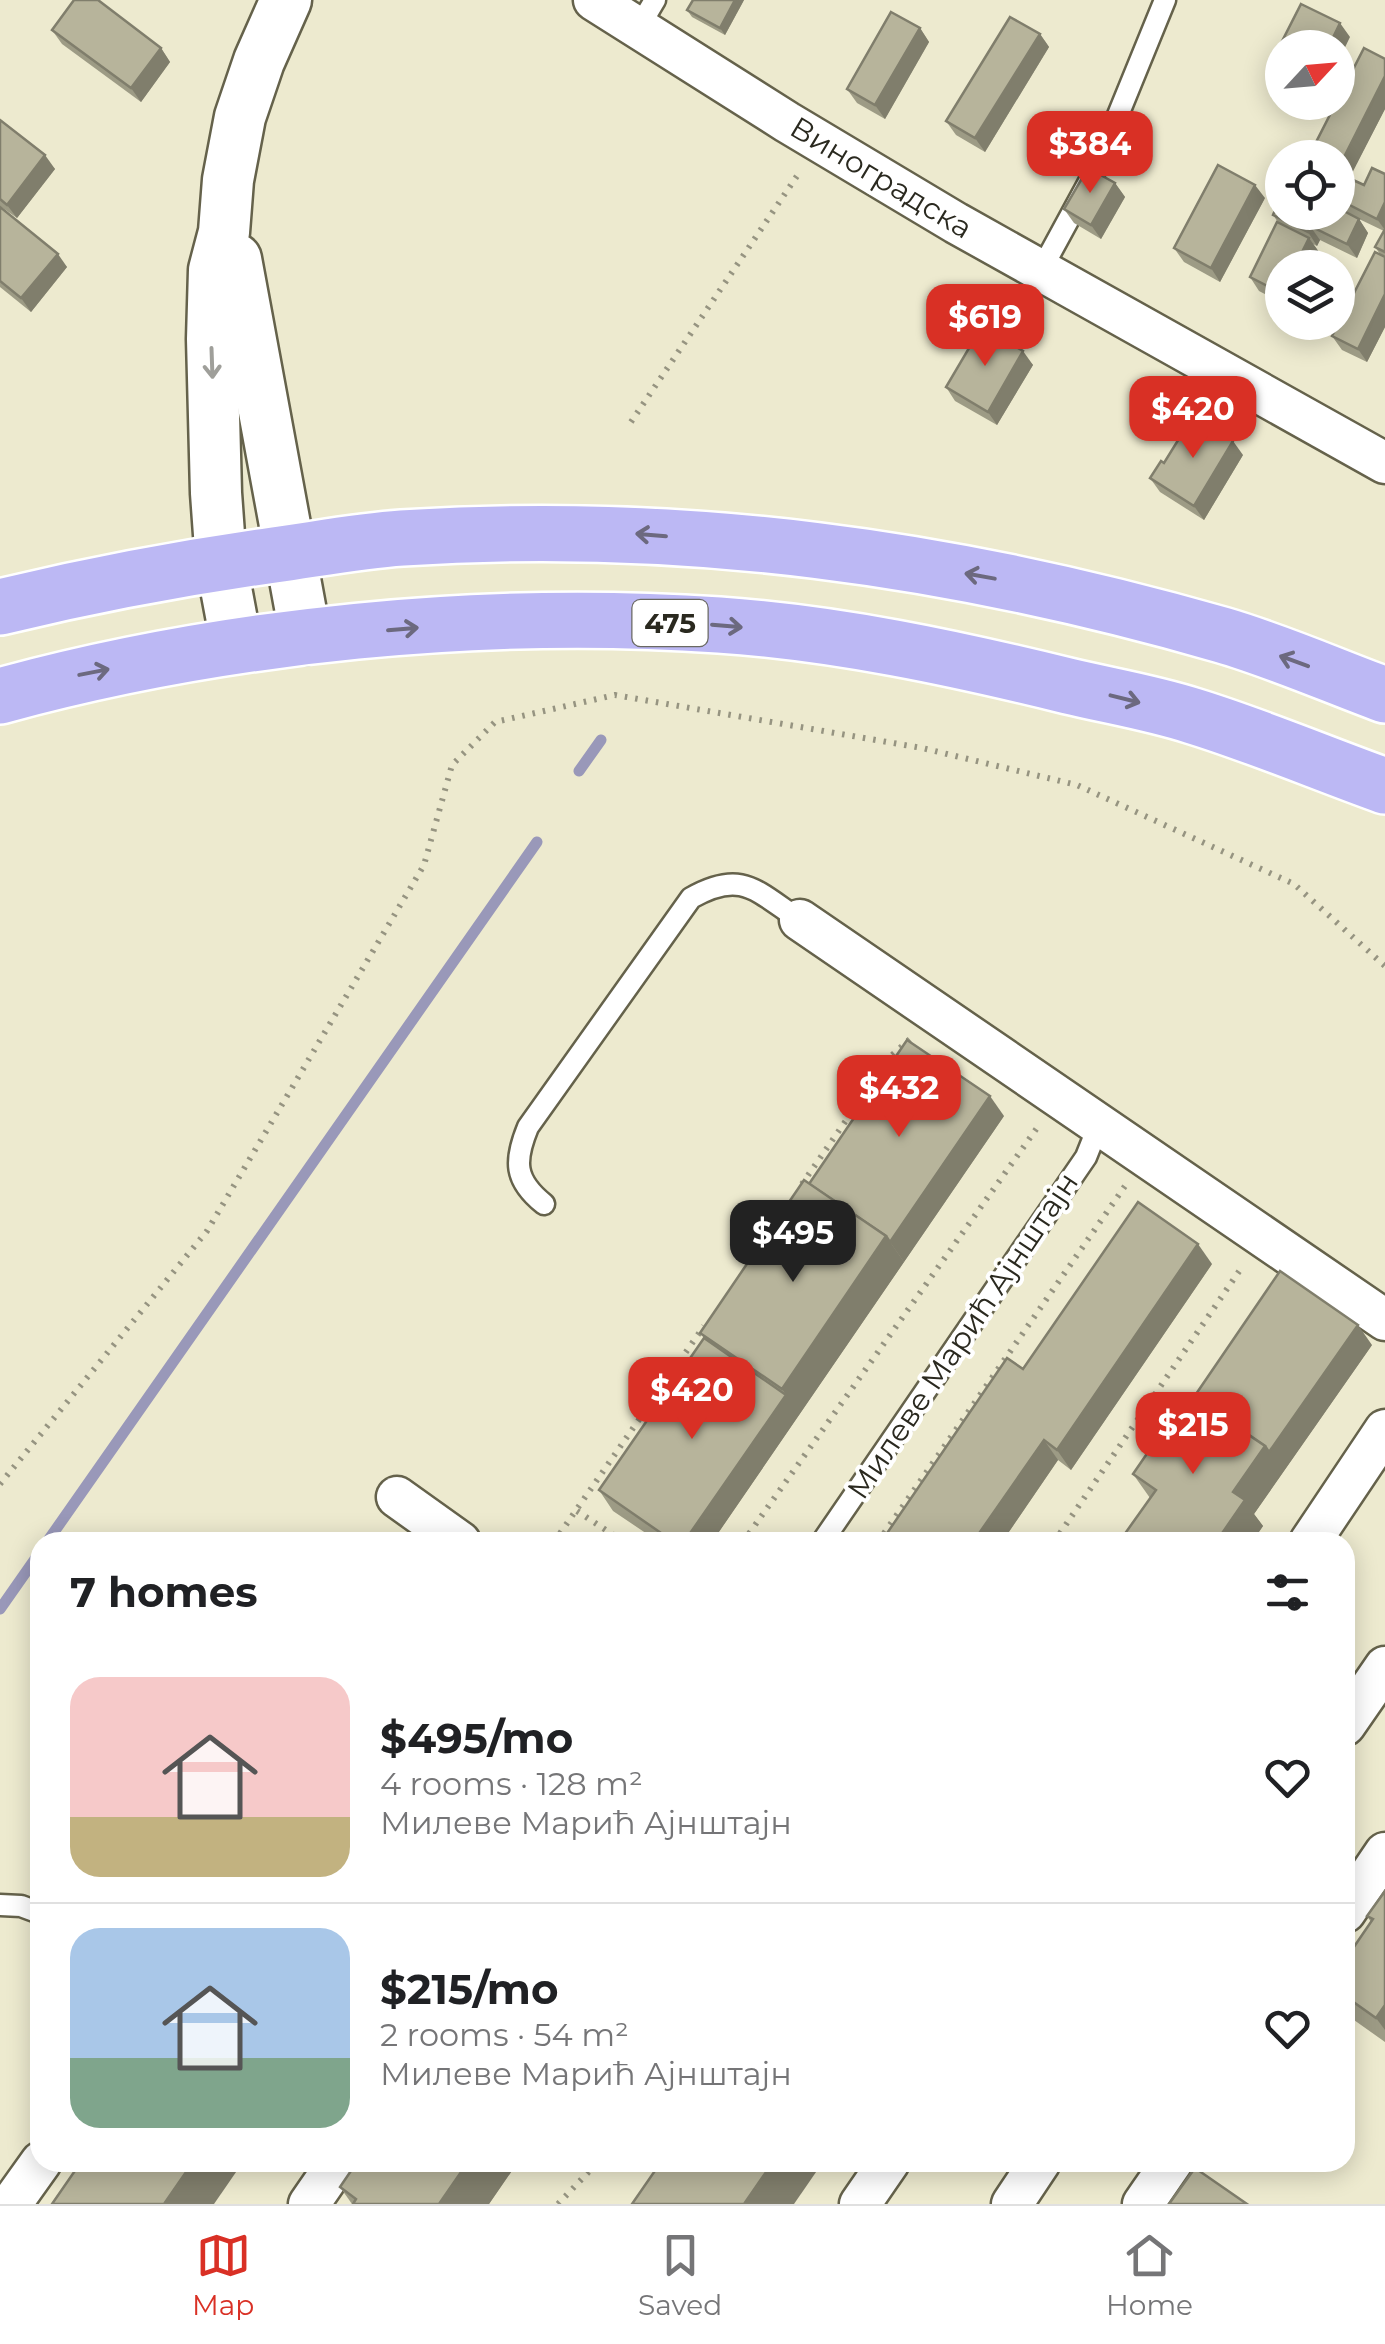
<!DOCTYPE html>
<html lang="en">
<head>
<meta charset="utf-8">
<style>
  :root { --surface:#fff; --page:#f2f2f2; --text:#202124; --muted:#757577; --line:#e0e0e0; --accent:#d93025 }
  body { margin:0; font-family:Montserrat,sans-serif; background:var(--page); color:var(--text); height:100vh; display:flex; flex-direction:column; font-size:38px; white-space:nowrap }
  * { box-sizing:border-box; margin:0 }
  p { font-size:32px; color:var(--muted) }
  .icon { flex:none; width:55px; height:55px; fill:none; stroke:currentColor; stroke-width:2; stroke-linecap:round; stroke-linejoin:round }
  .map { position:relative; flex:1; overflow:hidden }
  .panel { position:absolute; left:30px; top:1532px; width:1325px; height:640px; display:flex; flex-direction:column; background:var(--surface); border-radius:30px; box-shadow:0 5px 25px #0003 }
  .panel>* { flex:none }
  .needle { width:65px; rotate:64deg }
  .controls { position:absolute; left:1265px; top:30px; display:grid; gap:20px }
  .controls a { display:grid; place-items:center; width:90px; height:90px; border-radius:50%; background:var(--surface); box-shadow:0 5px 25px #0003; font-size:50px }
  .price { position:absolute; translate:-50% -85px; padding:0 22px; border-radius:20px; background:var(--accent); color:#fff; font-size:32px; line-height:65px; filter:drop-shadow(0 2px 5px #0008) }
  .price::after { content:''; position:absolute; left:50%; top:60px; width:30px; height:22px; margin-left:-15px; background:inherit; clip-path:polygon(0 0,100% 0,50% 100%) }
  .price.active { background:#222; color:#fff }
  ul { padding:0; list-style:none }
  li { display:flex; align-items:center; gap:30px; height:250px; padding:0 40px }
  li+li { border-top:2px solid var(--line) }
  li span { display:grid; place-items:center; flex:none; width:280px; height:200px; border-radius:30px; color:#555 }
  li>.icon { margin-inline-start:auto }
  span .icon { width:120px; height:120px; fill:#fffc; stroke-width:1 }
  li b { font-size:42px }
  h2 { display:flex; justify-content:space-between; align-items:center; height:120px; padding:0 40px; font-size:42px }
  .dock { display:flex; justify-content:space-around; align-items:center; height:140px; border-top:2px solid var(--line); background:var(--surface); font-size:28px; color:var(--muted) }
  .dock a { display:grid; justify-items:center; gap:5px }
  .dock .active { color:var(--accent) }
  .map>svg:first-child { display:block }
</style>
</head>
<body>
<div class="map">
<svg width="1385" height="2204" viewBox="0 0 1385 2204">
  <rect width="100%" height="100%" fill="#edeacf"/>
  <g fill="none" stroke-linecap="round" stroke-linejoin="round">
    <g stroke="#9998b9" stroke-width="11">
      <path d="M579,771L601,740"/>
      <path d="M47,1542L537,842"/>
      <path d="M0,1609L40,1552"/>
    </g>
    <g stroke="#65624b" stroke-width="25">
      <g id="service">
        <path d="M639,27L655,0"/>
        <path d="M1040,272L1096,169L1165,0"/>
        <path d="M544,1204C514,1180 514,1161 528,1127L691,898C742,869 756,891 800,920"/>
        <path d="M822,1542L1086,1157L1098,1127"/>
        <path d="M0,1905L21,1906L40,1913"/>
      </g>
    </g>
    <g stroke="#65624b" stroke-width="45">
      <g id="minor">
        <path d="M594,0L787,122L956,223L1385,463"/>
        <path d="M800,920L1385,1320"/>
        <path d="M397,1497L460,1542"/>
        <path d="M1310,1542L1385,1430"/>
        <path d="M1345,1725L1385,1667"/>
        <path d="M1345,1912L1385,1853"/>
        <path d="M11,2204L41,2162"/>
        <path d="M309,2204L338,2162"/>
        <path d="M860,2204L889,2162"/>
        <path d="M1012,2204L1040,2162"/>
        <path d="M1143,2204L1172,2162"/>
      </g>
    </g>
    <g stroke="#65624b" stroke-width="55">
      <g id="tertiary">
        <path d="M236,259L306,639"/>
        <path d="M237,647L221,562L216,493L212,339L214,270L224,232L228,180L240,117L259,61L286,0"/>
      </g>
    </g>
    <g stroke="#fff" stroke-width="60">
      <g id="trunk">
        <path d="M0,607C91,585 181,568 274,555C317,549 359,541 402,538C684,520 951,557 1222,635C1277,651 1331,675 1385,695"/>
        <path d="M0,696C226,634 485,609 719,625C837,633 954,658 1068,686C1110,696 1153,703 1193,716C1258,736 1321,763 1385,786"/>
      </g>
    </g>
    <g stroke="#969481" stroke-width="6" stroke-dasharray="2.5 8" stroke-linecap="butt">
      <path d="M631,422L801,170"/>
      <path d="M802,1184L890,1057L911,1038"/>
      <path d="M0,1484L207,1231L424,865L452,765L495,722L615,695L922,748L1077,785L1294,884L1385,966"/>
      <path d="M577,1511L624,1542"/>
      <path d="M554,1542L704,1326"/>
      <path d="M743,1542L1037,1128"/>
      <path d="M878,1542L1125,1186"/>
      <path d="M1054,1542L1242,1267"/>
      <path d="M558,2204L598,2162"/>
    </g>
    <use href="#service" stroke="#fff" stroke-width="20"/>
    <use href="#minor" stroke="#fff" stroke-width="40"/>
    <use href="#tertiary" stroke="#fff" stroke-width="50"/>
    <use href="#trunk" stroke="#bcb8f4" stroke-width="55"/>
  </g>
  <g fill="#9d9b85">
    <path d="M693,0H744L725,35L692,17L687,10Z"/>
    <path d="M920,28L929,42L885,119L857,103L847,89Z"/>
    <path d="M52,30L161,48L170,62L141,102L62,44Z"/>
    <path d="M1040,34L1049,47L985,152L956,135L946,121Z"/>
    <path d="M1385,59V109L1349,178L1364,185L1385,174V327L1367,362L1342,350L1332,336L1380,254L1375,247L1384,231L1359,219L1368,233L1357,258L1320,240L1317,246L1313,244L1319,252L1311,268H1282V303L1259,291L1250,277L1278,222L1273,215L1339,209L1338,207V158Z"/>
    <path d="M0,120L55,169L17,218L0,206Z"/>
    <path d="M1115,183L1125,197L1101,239L1074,223L1064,209Z"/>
    <path d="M1265,198L1220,282L1184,262L1174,248Z"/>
    <path d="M0,207L67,267L31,312L0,287Z"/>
    <path d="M1024,303L1034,316L1016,347L1033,365L997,425L955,401L946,387L992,332L986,324Z"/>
    <path d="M1243,455L1204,520L1160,492L1150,478L1164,463Z"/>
    <path d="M1004,1116L712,1542H659L613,1511L599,1490L704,1338L700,1333L809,1184Z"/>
    <path d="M1212,1264L1071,1470L1058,1460L1002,1542L1023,1369Z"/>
    <path d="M1372,1345L1254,1514L1263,1526L1252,1542H1119L1150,1498L1133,1474L1194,1397Z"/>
    <path d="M1385,1891V2042L1354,2020L1345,2008V1960L1371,1922L1367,1916Z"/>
    <path d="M357,2162H518L489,2204H352L340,2187Z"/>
  </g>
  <g fill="#807e6c">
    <path d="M735,0H744L725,35L720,28Z"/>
    <path d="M1340,23L1350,37L1338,62V48H1328Z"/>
    <path d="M920,28L929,42L885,119L875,105Z"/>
    <path d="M1040,34L1049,47L985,152L975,138Z"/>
    <path d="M161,48L170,62L141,102L131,88Z"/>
    <path d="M1385,76V109L1346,185L1338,172V169Z"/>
    <path d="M45,155L55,169L17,218L7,205Z"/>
    <path d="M1115,183L1125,197L1101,239L1091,225Z"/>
    <path d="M1255,185L1265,198L1220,282L1211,268Z"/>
    <path d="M1385,202V230L1377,219Z"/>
    <path d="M1359,219L1368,233L1357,258L1347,244Z"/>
    <path d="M1310,226L1320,240L1317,246L1308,232Z"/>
    <path d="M1309,238L1319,252L1311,268H1294Z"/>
    <path d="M58,254L67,267L31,312L21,298Z"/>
    <path d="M1385,294V327L1367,362L1358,349Z"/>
    <path d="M1024,303L1034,316L1015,349L1005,335Z"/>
    <path d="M1023,351L1033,365L997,425L988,412Z"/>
    <path d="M1233,441L1243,455L1204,520L1194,506Z"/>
    <path d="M990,1096L1004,1116L904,1262L890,1242Z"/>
    <path d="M886,1236L904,1262L712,1542H684L786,1395L782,1389Z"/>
    <path d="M1198,1244L1212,1264L1071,1470L1057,1450Z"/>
    <path d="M1358,1325L1372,1345L1254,1514L1263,1526L1252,1542H1216L1233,1492L1265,1446Z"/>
    <path d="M1044,1440L1058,1460L1002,1542H973Z"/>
    <path d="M1385,2005V2030L1376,2018Z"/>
    <path d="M193,2162H243L214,2204H164Z"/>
    <path d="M468,2162H518L489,2204H439Z"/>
    <path d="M773,2162H823L794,2204H744Z"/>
  </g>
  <g fill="#b7b49b" stroke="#807e6c" stroke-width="2.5">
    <path d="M74,0H98L161,48L131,88L52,30Z"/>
    <path d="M693,0H735L720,28L687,10Z"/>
    <path d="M1301,4L1340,23L1328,48H1282V64L1273,59Z"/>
    <path d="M891,12L920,28L875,105L847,89Z"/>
    <path d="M1010,17L1040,34L975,138L946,121Z"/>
    <path d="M1364,48L1385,59V76L1338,169V158L1309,156Z"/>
    <path d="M0,120L45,155L7,205L0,199Z"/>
    <path d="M1218,165L1255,185L1211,268L1174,248Z"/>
    <path d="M1088,168L1115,183L1091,225L1064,209Z"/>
    <path d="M1372,168L1385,174V202L1377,219L1338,199V179L1340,174L1364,185Z"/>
    <path d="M1282,194V212H1338V208L1359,219L1347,244L1310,226L1308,232L1273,215Z"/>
    <path d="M0,207L58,254L21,298L0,281Z"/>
    <path d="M1277,222L1309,238L1294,268H1282V285L1279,292L1250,277Z"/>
    <path d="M1385,229V252L1375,247Z"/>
    <path d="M1375,252L1385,257V294L1358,349L1332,336Z"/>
    <path d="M1006,292L1024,303L1005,335L986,324Z"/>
    <path d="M982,326L1023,351L988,412L946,387Z"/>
    <path d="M1193,416L1233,441L1194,506L1150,478L1161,461L1164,463Z"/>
    <path d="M907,1040L990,1096L890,1242L886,1236L809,1184Z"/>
    <path d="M804,1180L886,1236L782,1389L700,1333Z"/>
    <path d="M1138,1202L1198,1244L1057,1450L1044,1440L973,1542H881L1007,1358L1023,1369Z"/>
    <path d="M1280,1271L1358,1325L1269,1452L1265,1446L1194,1397Z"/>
    <path d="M704,1338L786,1395L684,1542H674L599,1490Z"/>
    <path d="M1188,1394L1265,1446L1233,1492L1245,1500L1216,1542H1119L1156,1490L1133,1474Z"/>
    <path d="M1385,1891V2005L1376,2018L1345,1996V1960L1373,1919L1367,1916Z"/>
    <path d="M81,2162H193L164,2204H52Z"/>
    <path d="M357,2162H468L439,2204H353L356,2199L340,2187Z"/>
    <path d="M661,2162H773L744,2204H632Z"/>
    <path d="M1195,2168L1247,2204H1169Z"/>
  </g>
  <defs><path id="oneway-shaft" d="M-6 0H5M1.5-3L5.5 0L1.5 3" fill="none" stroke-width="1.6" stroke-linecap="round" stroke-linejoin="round" transform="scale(2.5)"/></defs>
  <use stroke="#9f9f9a" href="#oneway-shaft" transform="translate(212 363) rotate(88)"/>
  <g stroke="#6c697f">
    <use href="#oneway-shaft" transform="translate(651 535) rotate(-175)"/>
    <use href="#oneway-shaft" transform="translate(980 576) rotate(-170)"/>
    <use href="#oneway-shaft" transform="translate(727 626) rotate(5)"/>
    <use href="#oneway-shaft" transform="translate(403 629) rotate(-5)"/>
    <use href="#oneway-shaft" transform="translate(1294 661) rotate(-160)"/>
    <use href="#oneway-shaft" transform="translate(94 672) rotate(-11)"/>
    <use href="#oneway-shaft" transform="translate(1125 699) rotate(14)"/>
  </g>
  <g text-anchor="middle" stroke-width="8" stroke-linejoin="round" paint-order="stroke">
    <rect fill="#fff" stroke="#6a6962" stroke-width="2.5" x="632.5" y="600" width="75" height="46" rx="8"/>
    <g font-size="28" font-weight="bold" fill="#2a291f">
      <text x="670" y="633">475</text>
    </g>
    <g font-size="30" fill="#2a291f" stroke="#fff">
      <text transform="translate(881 178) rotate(31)" y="10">Виноградска</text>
      <text transform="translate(963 1336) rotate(-56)" y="10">Милеве Марић Ајнштајн</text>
    </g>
  </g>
</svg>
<div class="controls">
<a><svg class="needle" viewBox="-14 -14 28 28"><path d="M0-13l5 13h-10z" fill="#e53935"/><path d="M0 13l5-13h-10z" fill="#757577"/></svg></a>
<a><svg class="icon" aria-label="locate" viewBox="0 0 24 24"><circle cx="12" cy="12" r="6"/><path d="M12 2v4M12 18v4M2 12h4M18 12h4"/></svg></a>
<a><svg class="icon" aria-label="layers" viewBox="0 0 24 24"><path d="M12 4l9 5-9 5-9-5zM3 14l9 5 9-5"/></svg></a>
</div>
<b class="price" style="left:1090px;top:196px">$384</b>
<b class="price" style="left:985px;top:369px">$619</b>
<b class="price" style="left:1193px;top:461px">$420</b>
<b class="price" style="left:899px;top:1140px">$432</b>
<b class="price active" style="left:793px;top:1285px">$495</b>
<b class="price" style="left:692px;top:1442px">$420</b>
<b class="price" style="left:1193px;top:1477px">$215</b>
<section class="panel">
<h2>7 homes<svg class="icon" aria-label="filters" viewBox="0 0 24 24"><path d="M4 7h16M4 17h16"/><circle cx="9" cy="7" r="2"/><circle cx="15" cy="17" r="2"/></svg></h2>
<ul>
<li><span style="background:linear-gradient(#f6c9c9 70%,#c2b280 0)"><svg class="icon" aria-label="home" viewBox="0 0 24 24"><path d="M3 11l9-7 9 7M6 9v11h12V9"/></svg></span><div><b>$495/mo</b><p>4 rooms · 128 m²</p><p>Милеве Марић Ајнштајн</p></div><svg class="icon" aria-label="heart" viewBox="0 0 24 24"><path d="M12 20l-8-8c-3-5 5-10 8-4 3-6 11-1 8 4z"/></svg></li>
<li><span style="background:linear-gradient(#a9c7e8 65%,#7fa58c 0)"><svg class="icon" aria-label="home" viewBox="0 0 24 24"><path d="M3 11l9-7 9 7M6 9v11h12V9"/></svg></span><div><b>$215/mo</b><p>2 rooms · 54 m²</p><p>Милеве Марић Ајнштајн</p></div><svg class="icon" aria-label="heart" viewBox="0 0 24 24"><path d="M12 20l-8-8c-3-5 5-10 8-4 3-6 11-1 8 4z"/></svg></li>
</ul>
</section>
</div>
<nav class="dock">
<a class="active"><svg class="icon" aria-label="map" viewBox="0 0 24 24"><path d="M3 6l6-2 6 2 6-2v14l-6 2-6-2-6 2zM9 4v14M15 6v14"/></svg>Map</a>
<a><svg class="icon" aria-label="saved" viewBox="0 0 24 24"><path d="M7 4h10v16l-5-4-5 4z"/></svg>Saved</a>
<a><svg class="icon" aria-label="home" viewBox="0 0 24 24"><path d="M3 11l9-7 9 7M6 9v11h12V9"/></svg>Home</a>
</nav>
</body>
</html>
